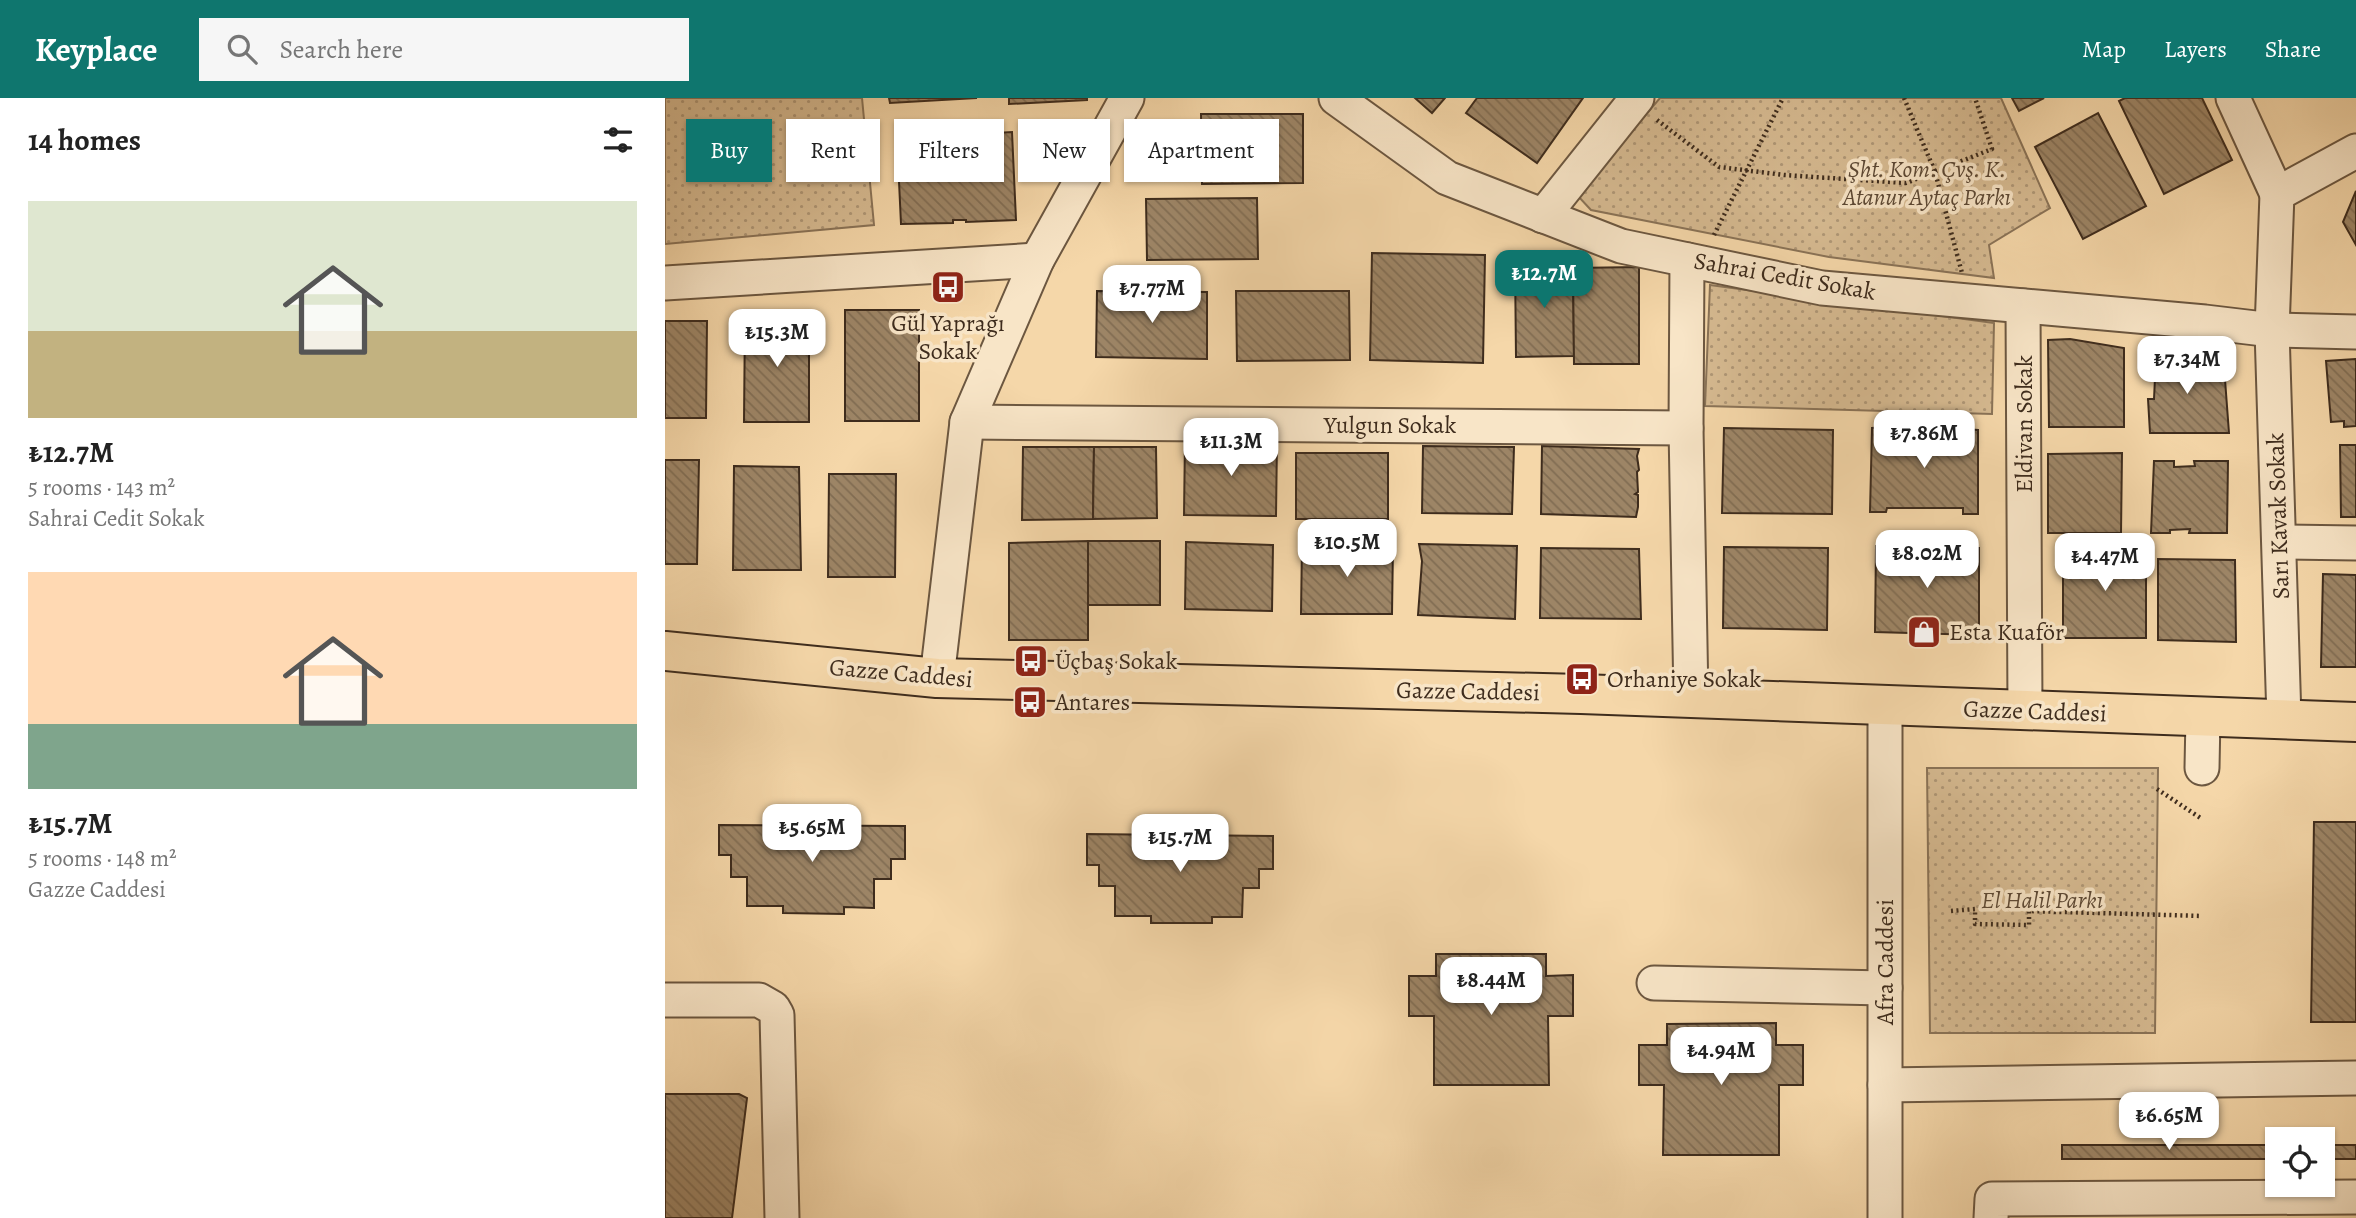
<!DOCTYPE html>
<html lang="en">
<head>
<meta charset="utf-8">
<style>
  :root { --surface:#fff; --page:#f6f6f6; --text:#222; --muted:#767676; --accent:#0f766e }
  body { margin:0; font-family:Alegreya,serif; background:var(--page); color:var(--text); height:100vh; display:flex; flex-direction:column; font-size:26px; white-space:nowrap }
  * { box-sizing:border-box; margin:0 }
  p { font-size:23px; color:var(--muted) }
  .icon { flex:none; width:38px; height:38px; fill:none; stroke:currentColor; stroke-width:2; stroke-linecap:round; stroke-linejoin:round }
  .map { position:relative; flex:1; overflow:hidden }
  .sheet { display:flex; flex-direction:column; background:var(--surface); width:665px }
  .sheet>* { flex:none }
  .guide { position:absolute; left:21px; top:21px; width:665px; height:63px; display:flex; gap:14px }
  .fabs { position:absolute; left:1600px; top:1029px; display:grid; gap:14px }
  .fabs a { display:grid; place-items:center; width:70px; height:70px; border-radius:0px; background:var(--surface); box-shadow:0 2px 5px #0004; font-size:35px }
  .price { position:absolute; translate:-50% -60px; padding:0 16px; border-radius:14px; background:#fff; color:#222; font-size:23px; line-height:46px; filter:drop-shadow(0 2px 4px #0008) }
  .price::after { content:''; position:absolute; left:50%; top:42px; width:21px; height:16px; margin-left:-10px; background:inherit; clip-path:polygon(0 0,100% 0,50% 100%) }
  .price.active { background:var(--accent); color:#fff }
  ul { padding:0; list-style:none }
  li { display:grid; align-content:center; gap:14px; height:371px; padding:0 28px }
  li span { display:grid; place-items:center; height:217px; border-radius:0px; color:#555 }
  li>.icon { margin-inline-start:auto }
  span .icon { width:126px; height:126px; fill:#fffc; stroke-width:1 }
  li b { font-size:30px }
  h2 { display:flex; justify-content:space-between; align-items:center; height:84px; padding:0 28px; font-size:30px }
  .pill { padding:0 24px; border-radius:0px; background:var(--surface); box-shadow:0 2px 5px #0004; font-size:24px; line-height:63px }
  .pill.active { background:var(--accent); color:#fff }
  header { display:flex; align-items:center; gap:42px; box-sizing:border-box; height:98px; padding:0 35px; background:var(--accent); color:#fff }
  header strong { font-size:33px }
  nav { display:flex; gap:38px; margin-inline-start:auto; font-size:24px }
  .search { width:490px; height:63px; background:var(--page); display:flex; align-items:center; gap:18px; box-sizing:border-box; padding:0 24px; border-radius:0px; color:var(--muted); font-size:26px }
  main { display:flex; flex:1; min-height:0 }
  .map>svg:first-child { display:block }
</style>
</head>
<body>
<header>
<strong>Keyplace</strong>
<div class="search"><svg class="icon" aria-label="search" viewBox="0 0 24 24"><circle cx="10" cy="10" r="6"/><path d="M15 15l6 6"/></svg>Search here</div>
<nav><a>Map</a><a>Layers</a><a>Share</a></nav>
</header>
<main>
<section class="sheet">
<h2>14 homes<svg class="icon" aria-label="filters" viewBox="0 0 24 24"><path d="M4 7h16M4 17h16"/><circle cx="9" cy="7" r="2"/><circle cx="15" cy="17" r="2"/></svg></h2>
<ul>
<li><span style="background:linear-gradient(#dfe7d0 60%,#c2b280 0)"><svg class="icon" aria-label="home" viewBox="0 0 24 24"><path d="M3 11l9-7 9 7M6 9v11h12V9"/></svg></span><div><b>₺12.7M</b><p>5 rooms · 143 m²</p><p>Sahrai Cedit Sokak</p></div></li>
<li><span style="background:linear-gradient(#ffd9b3 70%,#7fa58c 0)"><svg class="icon" aria-label="home" viewBox="0 0 24 24"><path d="M3 11l9-7 9 7M6 9v11h12V9"/></svg></span><div><b>₺15.7M</b><p>5 rooms · 148 m²</p><p>Gazze Caddesi</p></div></li>
</ul>
</section>
<div class="map">
<svg width="1691" height="1120" viewBox="0 0 1691 1120">
  <defs>
    <pattern id="park-dots" width="8" height="8" patternUnits="userSpaceOnUse" patternTransform="scale(1.75)"><rect width="8" height="8" fill="#d6ba91"/><path d="M2 2h.1M6 6h.1" fill="none" stroke="#af9776" stroke-width="1.8" stroke-linecap="round"/></pattern>
    <pattern id="building-back-hatch" width="6" height="6" patternUnits="userSpaceOnUse" patternTransform="scale(1.75)"><rect width="6" height="6" fill="#9d8566"/><path d="M-1 5l2 2M0 0l6 6M5-1l2 2" fill="none" stroke="#816d53"/></pattern>
  </defs>
  <rect width="100%" height="100%" fill="#f5d7a9"/>
  <filter id="stains"><feTurbulence type="fractalNoise" baseFrequency=".00286" numOctaves="4"/><feColorMatrix values="0 0 0 0 .2 0 0 0 0 .09 0 0 0 0 .02 0 0 0 .5 -.17"/></filter>
  <radialGradient id="worn" r=".72"><stop offset=".6" stop-color="#630" stop-opacity="0"/><stop offset="1" stop-color="#630" stop-opacity=".3"/></radialGradient>
  <g fill="url(#park-dots)" stroke="#8a7357" stroke-width="2">
    <path d="M0,0H197L209,127L0,146Z"/>
    <path d="M995,0H1336L1385,110L1324,147L1329,180L1164,159L926,112L912,97Z"/>
    <path d="M1045,187L1329,225L1327,316L1040,308Z"/>
    <path d="M1262,670H1493L1490,935H1265Z"/>
  </g>
  <g fill="url(#building-back-hatch)" stroke="#3e2c1d" stroke-width="2">
    <path d="M224,0H312L225,5Z"/>
    <path d="M344,0H422V2L344,6Z"/>
    <path d="M750,0H780L767,15Z"/>
    <path d="M812,0H918L872,65L801,15Z"/>
    <path d="M1347,0H1379L1354,13Z"/>
    <path d="M1460,0H1537L1567,62L1499,96L1454,3Z"/>
    <path d="M1433,15L1481,108L1418,141L1370,49Z"/>
    <path d="M536,16H638V85L537,86Z"/>
    <path d="M347,34L351,122L301,124V122H288V125L236,126L232,41L295,40L312,38V36Z"/>
    <path d="M1691,93V147L1678,124Z"/>
    <path d="M592,100L593,161L482,162L481,101Z"/>
    <path d="M707,155L820,157L818,265L705,262Z"/>
    <path d="M850,165H908L909,258L851,259Z"/>
    <path d="M974,169V266H909L908,170Z"/>
    <path d="M432,193L542,194V261L431,259Z"/>
    <path d="M571,193H684L685,262L572,263Z"/>
    <rect x="180" y="212" width="74" height="111"/>
    <path d="M80,217L144,218V324H79Z"/>
    <path d="M0,223H42L41,320H0Z"/>
    <path d="M1405,241L1459,250V329H1384L1383,242Z"/>
    <path d="M1513,256V259L1559,268L1564,335H1485L1483,301H1489L1490,280H1483L1482,258Z"/>
    <path d="M1691,261V328L1679,329V323L1666,324L1661,263Z"/>
    <path d="M1222,329L1221,334L1231,335L1232,333L1287,334V335L1297,336L1298,331L1313,332V416H1298V410H1222L1221,414H1205L1207,330Z"/>
    <path d="M1059,330L1168,332L1167,416L1057,415Z"/>
    <path d="M520,341L612,342L611,418L519,417Z"/>
    <path d="M1675,347H1691V419H1676Z"/>
    <path d="M758,348L849,349L847,416L757,415Z"/>
    <path d="M877,348L974,351L972,358L974,372L972,374L973,394L970,396L973,397V409L971,419L876,416Z"/>
    <path d="M358,349H429L428,421L357,422Z"/>
    <path d="M429,349H491L492,420L428,421Z"/>
    <rect x="631" y="355" width="92" height="66"/>
    <path d="M1457,355L1456,435H1383V356Z"/>
    <path d="M0,362H34L32,466H0Z"/>
    <path d="M1489,363H1509V369L1530,368L1529,363H1563L1562,435H1524L1525,431L1505,432V435H1486Z"/>
    <path d="M69,368L134,369L136,472H68Z"/>
    <path d="M164,376H231L230,479H163Z"/>
    <rect x="423" y="443" width="72" height="64"/>
    <path d="M423,443V542H344V445Z"/>
    <path d="M521,444L608,447L607,513L520,511Z"/>
    <path d="M637,446L728,447L727,516H636Z"/>
    <path d="M754,446L852,448L850,521L753,517L757,463Z"/>
    <path d="M1211,448L1314,450V537L1210,534Z"/>
    <path d="M1059,449L1163,450L1162,532L1058,530Z"/>
    <path d="M876,450L974,451L976,521L875,520Z"/>
    <path d="M1481,450V540H1398V451Z"/>
    <path d="M1493,461L1570,462L1571,544L1493,542Z"/>
    <path d="M1658,476L1691,477V569H1656Z"/>
    <path d="M1649,724H1691V924H1646Z"/>
    <path d="M54,727L240,728V761H226V781H209V810L179,809V816L118,815V808H82V779H66V757H54Z"/>
    <path d="M422,736L608,738V771H594V790H578L577,819H547V825H486V818H450V788H434V767H422Z"/>
    <path d="M771,856H881V878L908,877V918H883L884,987H769V918H744V878H771Z"/>
    <path d="M1111,925V947H1138V987H1114V1057H998L999,987H974V947H1002V926Z"/>
    <path d="M0,996H74L82,1000L67,1120H0Z"/>
    <rect x="1397" y="1047" width="215" height="14"/>
    <rect x="1657" y="1047" width="34" height="14"/>
  </g>
  <g fill="none" stroke-linecap="round" stroke-linejoin="round">
    <g stroke="#6c5740" stroke-width="37">
      <g id="minor">
        <path d="M671,0L782,80L956,148L1157,190L1540,224L1607,232L1691,234"/>
        <path d="M1568,0L1612,96"/>
        <path d="M878,118L972,0"/>
        <path d="M1022,162L1021,330L1026,600"/>
        <path d="M0,185L372,162"/>
        <path d="M1358,208L1360,613"/>
        <path d="M302,324L1021,330"/>
        <path d="M1615,444L1691,445"/>
        <path d="M272,580L302,324L372,162L462,0"/>
        <path d="M1619,621L1607,232L1612,96L1691,53"/>
        <path d="M1537,670L1538,619"/>
        <path d="M989,885L1220,890"/>
        <path d="M0,902H94L108,910L112,917L117,1120"/>
        <path d="M1220,987L1691,980"/>
        <path d="M1220,1120V608"/>
        <path d="M1326,1120L1327,1101L1691,1099"/>
      </g>
    </g>
    <g stroke="#3e2c1d" stroke-width="42">
      <path id="major" d="M0,553L272,580L916,596L1691,624"/>
    </g>
    <g stroke="#3e2c1d" stroke-width="4.5" stroke-dasharray="2 3.5" stroke-linecap="butt">
      <path d="M1239,0L1270,74L1297,175"/>
      <path d="M992,22L1054,69L1119,77L1241,85L1327,51L1310,0"/>
      <path d="M1049,137L1118,0"/>
      <path d="M1492,691L1537,721"/>
      <path d="M1286,813L1310,811V826L1364,827V813L1537,818"/>
    </g>
    <use href="#minor" stroke="#f8e5c7" stroke-width="33"/>
    <use href="#major" stroke="#f5d7a9" stroke-width="38"/>
  </g>
  <defs>
    <g id="bus-square" transform="scale(1.75)"><rect x="-9" y="-9" width="18" height="18" rx="4" fill="#8f2418" stroke="#f8e5c7"/><path d="M-5-6H5V4H4V6H2V4H-2V6H-4V4H-5ZM-3.5-4V0h7V-4ZM-3.5 1.2v1.5H-2V1.2ZM2 1.2v1.5H3.5V1.2Z" fill="#fff"/></g>
    <g id="shop-square" transform="scale(1.75)"><rect x="-9" y="-9" width="18" height="18" rx="4" fill="#8f2418" stroke="#f8e5c7"/><path d="M-5-2.5h2.3a2.7 3.5 0 0 1 5.4 0H5L5.5 6h-11ZM-1.5-2.5h3a1.5 2.3 0 0 0-3 0Z" fill="#fff"/></g>
  </defs>
  <g fill-rule="evenodd">
    <use href="#bus-square" x="283" y="189"/>
    <use href="#shop-square" x="1259" y="534"/>
    <use href="#bus-square" x="366" y="563"/>
    <use href="#bus-square" x="917" y="581"/>
    <use href="#bus-square" x="365" y="604"/>
  </g>
  <g text-anchor="middle" stroke-width="7" stroke-linejoin="round" paint-order="stroke">
    <g font-size="24" font-style="italic" fill="#5c4834" stroke="#f8e5c7">
      <text x="1262" y="79">Şht. Kom. Çvş. K.<tspan x="1262" dy="28">Atanur Aytaç Parkı</tspan></text>
      <text x="1377" y="810">El Halil Parkı</text>
    </g>
    <g font-size="24" fill="#3e2c1d" stroke="#f8e5c7">
      <text transform="translate(1120 178) rotate(10)" y="8">Sahrai Cedit Sokak</text>
      <text transform="translate(1359 326) rotate(-90)" y="8">Eldivan Sokak</text>
      <text x="725" y="335">Yulgun Sokak</text>
      <text transform="translate(1613 418) rotate(-92)" y="8">Sarı Kavak Sokak</text>
      <text transform="translate(236 575) rotate(5)" y="8">Gazze Caddesi</text>
      <text transform="translate(803 593) rotate(1)" y="8">Gazze Caddesi</text>
      <text transform="translate(1370 613) rotate(2)" y="8">Gazze Caddesi</text>
      <text transform="translate(1220 864) rotate(-90)" y="8">Afra Caddesi</text>
    </g>
    <g font-size="24" fill="#3e2c1d" stroke="#f8e5c7" text-anchor="start">
      <text x="283" y="233" text-anchor="middle">Gül Yaprağı<tspan x="283" dy="28">Sokak</tspan></text>
      <text x="1284" y="542">Esta Kuaför</text>
      <text x="390" y="571">Üçbaş Sokak</text>
      <text x="942" y="589">Orhaniye Sokak</text>
      <text x="390" y="612">Antares</text>
    </g>
  </g>
  <rect width="100%" height="100%" filter="url(#stains)"/>
  <rect width="100%" height="100%" fill="url(#worn)"/>
</svg>
<div class="fabs">
<a><svg class="icon" aria-label="locate" viewBox="0 0 24 24"><circle cx="12" cy="12" r="6"/><path d="M12 2v4M12 18v4M2 12h4M18 12h4"/></svg></a>
</div>
<b class="price active" style="left:879px;top:212px">₺12.7M</b>
<b class="price" style="left:487px;top:227px">₺7.77M</b>
<b class="price" style="left:112px;top:271px">₺15.3M</b>
<b class="price" style="left:1522px;top:298px">₺7.34M</b>
<b class="price" style="left:1259px;top:372px">₺7.86M</b>
<b class="price" style="left:566px;top:380px">₺11.3M</b>
<b class="price" style="left:682px;top:481px">₺10.5M</b>
<b class="price" style="left:1262px;top:492px">₺8.02M</b>
<b class="price" style="left:1440px;top:495px">₺4.47M</b>
<b class="price" style="left:147px;top:766px">₺5.65M</b>
<b class="price" style="left:515px;top:776px">₺15.7M</b>
<b class="price" style="left:826px;top:919px">₺8.44M</b>
<b class="price" style="left:1056px;top:989px">₺4.94M</b>
<b class="price" style="left:1504px;top:1054px">₺6.65M</b>
<div class="guide">
<a class="pill active">Buy</a>
<a class="pill">Rent</a>
<a class="pill">Filters</a>
<a class="pill">New</a>
<a class="pill">Apartment</a>
</div>
</div>
</main>
</body>
</html>
